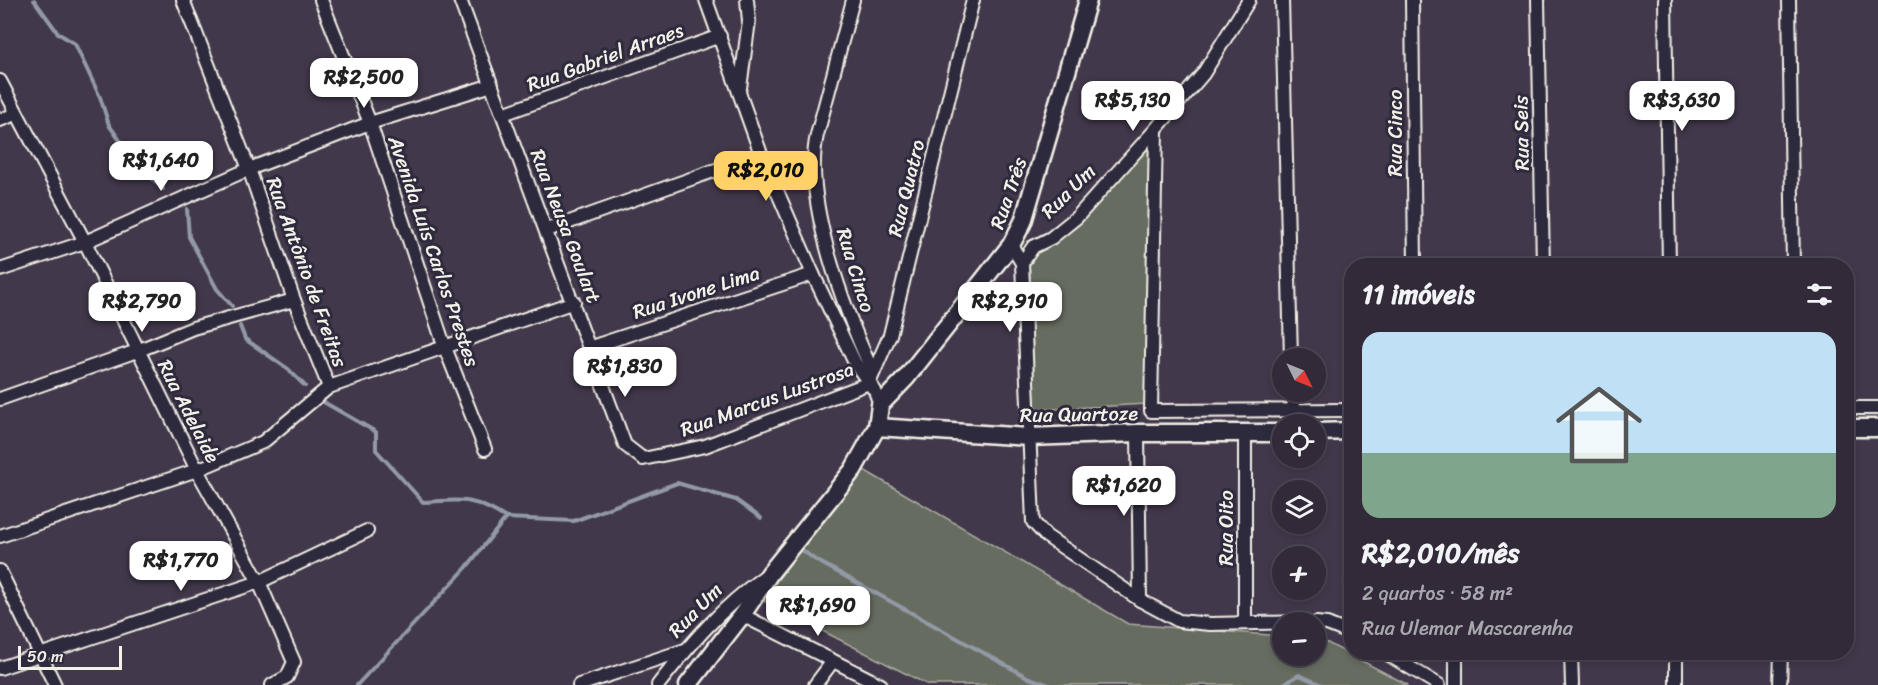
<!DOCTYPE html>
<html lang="pt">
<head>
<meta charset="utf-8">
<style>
  :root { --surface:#322a38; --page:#3a3240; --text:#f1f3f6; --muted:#a8a7ae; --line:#4d4653; --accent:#ffd166 }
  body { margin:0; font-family:Sriracha,sans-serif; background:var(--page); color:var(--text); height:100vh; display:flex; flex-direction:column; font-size:22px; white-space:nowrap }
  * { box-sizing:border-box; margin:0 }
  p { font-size:20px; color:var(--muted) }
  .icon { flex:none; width:33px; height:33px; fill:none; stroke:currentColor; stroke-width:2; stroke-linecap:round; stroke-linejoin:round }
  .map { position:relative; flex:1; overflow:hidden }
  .drawer { position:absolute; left:1344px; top:258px; width:510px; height:402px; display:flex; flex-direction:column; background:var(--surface); border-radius:24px; box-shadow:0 3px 9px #0003,0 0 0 2px var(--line) }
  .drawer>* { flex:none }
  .needle { width:39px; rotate:133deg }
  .tools { position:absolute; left:1272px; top:348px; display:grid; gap:12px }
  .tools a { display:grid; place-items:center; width:54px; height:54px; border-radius:50%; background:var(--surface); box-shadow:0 3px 9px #0003,0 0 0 2px var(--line); font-size:30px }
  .scale { position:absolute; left:18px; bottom:15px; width:104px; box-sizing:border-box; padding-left:6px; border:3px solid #f4f1e8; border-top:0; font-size:16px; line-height:21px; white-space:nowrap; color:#f4f1e8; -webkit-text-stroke:4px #2f2a3d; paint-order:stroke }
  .price { position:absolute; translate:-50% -51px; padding:0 14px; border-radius:12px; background:#fff; color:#222; font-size:20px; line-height:39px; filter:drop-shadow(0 2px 3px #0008) }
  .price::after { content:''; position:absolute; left:50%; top:36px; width:18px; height:14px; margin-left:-9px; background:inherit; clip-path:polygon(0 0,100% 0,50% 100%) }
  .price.current { background:var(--accent); color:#111 }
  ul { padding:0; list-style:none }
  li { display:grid; align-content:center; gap:12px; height:318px; padding:0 18px }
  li+li { border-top:2px solid var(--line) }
  li span { display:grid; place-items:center; height:186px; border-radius:18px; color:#555 }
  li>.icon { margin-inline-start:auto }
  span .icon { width:108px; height:108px; fill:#fffc; stroke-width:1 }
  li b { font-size:26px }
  h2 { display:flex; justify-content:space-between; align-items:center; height:72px; padding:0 18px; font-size:26px }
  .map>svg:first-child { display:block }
</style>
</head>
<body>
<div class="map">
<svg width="1878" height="685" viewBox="0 0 1878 685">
  <rect width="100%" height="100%" fill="#42384b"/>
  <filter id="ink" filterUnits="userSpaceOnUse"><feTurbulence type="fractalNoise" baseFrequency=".0167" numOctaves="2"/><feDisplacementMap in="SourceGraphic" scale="12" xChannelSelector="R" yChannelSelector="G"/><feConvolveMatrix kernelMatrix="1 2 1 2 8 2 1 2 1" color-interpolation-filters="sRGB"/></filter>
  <g filter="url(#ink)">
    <g fill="#666c5f" stroke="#adaea4" stroke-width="1.5">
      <path d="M1149,140L1147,404L1035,410L1029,258L1070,230Z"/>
      <path d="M862,469L1128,624L1282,636V656H1316V639H1320L1408,685H928L762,600Z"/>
    </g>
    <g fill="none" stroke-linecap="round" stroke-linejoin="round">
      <g stroke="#939aa7" stroke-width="4">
        <path d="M34,0L58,33L75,44L100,97L109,125L133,159L163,189"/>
        <path d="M187,209L189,237L217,289L232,306"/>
        <path d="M240,326L245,339L288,369L305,386"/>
        <path d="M320,400L376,432V450L423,502C461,500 472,496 506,518"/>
        <path d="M506,518L574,521L677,483L736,500L761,518"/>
        <path d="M798,547L814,559L1029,678L1049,685"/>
        <path d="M357,685L466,568L506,518"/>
        <path d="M1282,685L1299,675L1322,685"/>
      </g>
      <g stroke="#f4f1e8" stroke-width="16">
        <g id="street">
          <path d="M183,0L249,169L294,300L329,387"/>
          <path d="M321,0L370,123L444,345L485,449"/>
          <path d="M460,0L625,445L643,459L705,446L869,383"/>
          <path d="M706,0L761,154L813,274L855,363L875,391L880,405"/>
          <path d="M853,0L817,135C802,201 846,313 873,373"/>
          <path d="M1282,0L1291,358"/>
          <path d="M1412,0L1415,266"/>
          <path d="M1538,0L1543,266"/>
          <path d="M1665,0L1669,266"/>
          <path d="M1789,0L1793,266"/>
          <path d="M0,81L85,242L197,470L259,582L294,662L287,677L272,685"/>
          <path d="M740,88L749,21L747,0"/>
          <path d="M503,114L720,36"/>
          <path d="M0,120L16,114"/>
          <path d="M1156,129L1151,411L1352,410"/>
          <path d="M770,174L814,162"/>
          <path d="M547,230L761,154"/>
          <path d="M1011,245L1022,263L1033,522L1046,536L1140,600L1179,621L1210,624L1305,622"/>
          <path d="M1022,263L1033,247L1051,238L1077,217L1156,129L1203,74L1249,0"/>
          <path d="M0,270L85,242L249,169L370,123L492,85"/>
          <path d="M591,347L813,274"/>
          <path d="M869,383L890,335L973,0"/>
          <path d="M1293,392L1294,410"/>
          <path d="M0,399L137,351L193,328L294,300"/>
          <path d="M1846,408H1878"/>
          <path d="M1138,433L1140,600"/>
          <path d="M1245,434V622"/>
          <path d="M0,536L197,470L263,442L329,387L574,302"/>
          <path d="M0,571L55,685"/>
          <path d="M742,615L881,685"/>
          <path d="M1316,623L1327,624L1352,634"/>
          <path d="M1351,634L1352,571"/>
          <path d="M1384,652L1439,685"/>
          <path d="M1571,652L1572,685"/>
          <path d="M0,668L259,582L367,531"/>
          <path d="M579,685L685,650"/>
          <path d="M658,685C690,644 722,607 764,577"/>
          <path d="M815,685L833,661"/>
          <path d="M1456,685V652"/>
          <path d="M1676,685V652"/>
          <path d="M1780,685L1781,652"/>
        </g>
      </g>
      <g stroke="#f4f1e8" stroke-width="21">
        <g id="secondary">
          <path d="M877,427L1029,437L1138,433H1282"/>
          <path d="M1846,428H1878"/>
          <path d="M1316,432L1352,431"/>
          <path d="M688,685L742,615L770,573L853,470L877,427L880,405L906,378L1011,245L1023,222L1088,0"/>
        </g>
      </g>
      <path stroke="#f4f1e8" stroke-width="2" stroke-dasharray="1.5 4.5" stroke-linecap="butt" d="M1042,415L1139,411"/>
      <use href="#street" stroke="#2f2a3d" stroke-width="12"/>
      <use href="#secondary" stroke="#2f2a3d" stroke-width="16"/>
    </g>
  </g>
  <g text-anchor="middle" stroke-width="6" stroke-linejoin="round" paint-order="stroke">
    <g font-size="20" fill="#f4f1e8" stroke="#2f2a3d">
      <text transform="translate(605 57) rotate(-20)" y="7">Rua Gabriel Arraes</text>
      <text transform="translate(1395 133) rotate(-90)" y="7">Rua Cinco</text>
      <text transform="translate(1521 133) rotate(-91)" y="7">Rua Seis</text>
      <text transform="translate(906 188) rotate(-76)" y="7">Rua Quatro</text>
      <text transform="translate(1068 191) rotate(-45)" y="7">Rua Um</text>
      <text transform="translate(1008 193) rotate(-71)" y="7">Rua Três</text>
      <text transform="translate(566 226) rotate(69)" y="7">Rua Neusa Goulart</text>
      <text transform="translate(434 251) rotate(71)" y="7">Avenida Luís Carlos Prestes</text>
      <text transform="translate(856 270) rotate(73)" y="7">Rua Cinco</text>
      <text transform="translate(307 272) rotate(70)" y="7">Rua Antônio de Freitas</text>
      <text transform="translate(696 292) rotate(-18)" y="7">Rua Ivone Lima</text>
      <text transform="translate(767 399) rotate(-20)" y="7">Rua Marcus Lustrosa</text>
      <text transform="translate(189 411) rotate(63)" y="7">Rua Adelaide</text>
      <text transform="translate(1079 414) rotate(-1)" y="7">Rua Quartoze</text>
      <text transform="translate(1226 528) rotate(-90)" y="7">Rua Oito</text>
      <text transform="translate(695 610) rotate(-46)" y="7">Rua Um</text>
    </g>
  </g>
</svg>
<div class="tools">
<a><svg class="needle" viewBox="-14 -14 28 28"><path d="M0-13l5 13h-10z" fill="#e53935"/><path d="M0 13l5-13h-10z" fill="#a8a7ae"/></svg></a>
<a><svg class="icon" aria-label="locate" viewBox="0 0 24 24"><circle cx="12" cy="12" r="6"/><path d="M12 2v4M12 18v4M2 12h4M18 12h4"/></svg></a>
<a><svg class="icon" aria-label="layers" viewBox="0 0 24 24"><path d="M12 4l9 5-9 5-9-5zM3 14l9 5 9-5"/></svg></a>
<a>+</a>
<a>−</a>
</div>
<div class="scale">50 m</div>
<b class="price" style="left:364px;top:109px">R$2,500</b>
<b class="price" style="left:1133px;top:132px">R$5,130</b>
<b class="price" style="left:1682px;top:132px">R$3,630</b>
<b class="price" style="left:161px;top:192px">R$1,640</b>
<b class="price current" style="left:766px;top:202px">R$2,010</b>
<b class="price" style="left:142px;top:333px">R$2,790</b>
<b class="price" style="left:1010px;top:333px">R$2,910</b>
<b class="price" style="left:625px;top:398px">R$1,830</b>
<b class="price" style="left:1124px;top:517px">R$1,620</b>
<b class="price" style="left:181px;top:592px">R$1,770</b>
<b class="price" style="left:818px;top:637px">R$1,690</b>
<section class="drawer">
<h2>11 imóveis<svg class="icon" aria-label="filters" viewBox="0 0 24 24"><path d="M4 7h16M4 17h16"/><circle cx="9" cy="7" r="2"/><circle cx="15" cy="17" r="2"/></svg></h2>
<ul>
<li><span style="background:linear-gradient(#bfe0f5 65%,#7fa58c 0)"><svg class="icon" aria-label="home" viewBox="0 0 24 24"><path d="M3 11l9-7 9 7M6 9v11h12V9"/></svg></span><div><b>R$2,010/mês</b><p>2 quartos · 58 m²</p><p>Rua Ulemar Mascarenha</p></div></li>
</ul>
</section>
</div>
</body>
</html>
